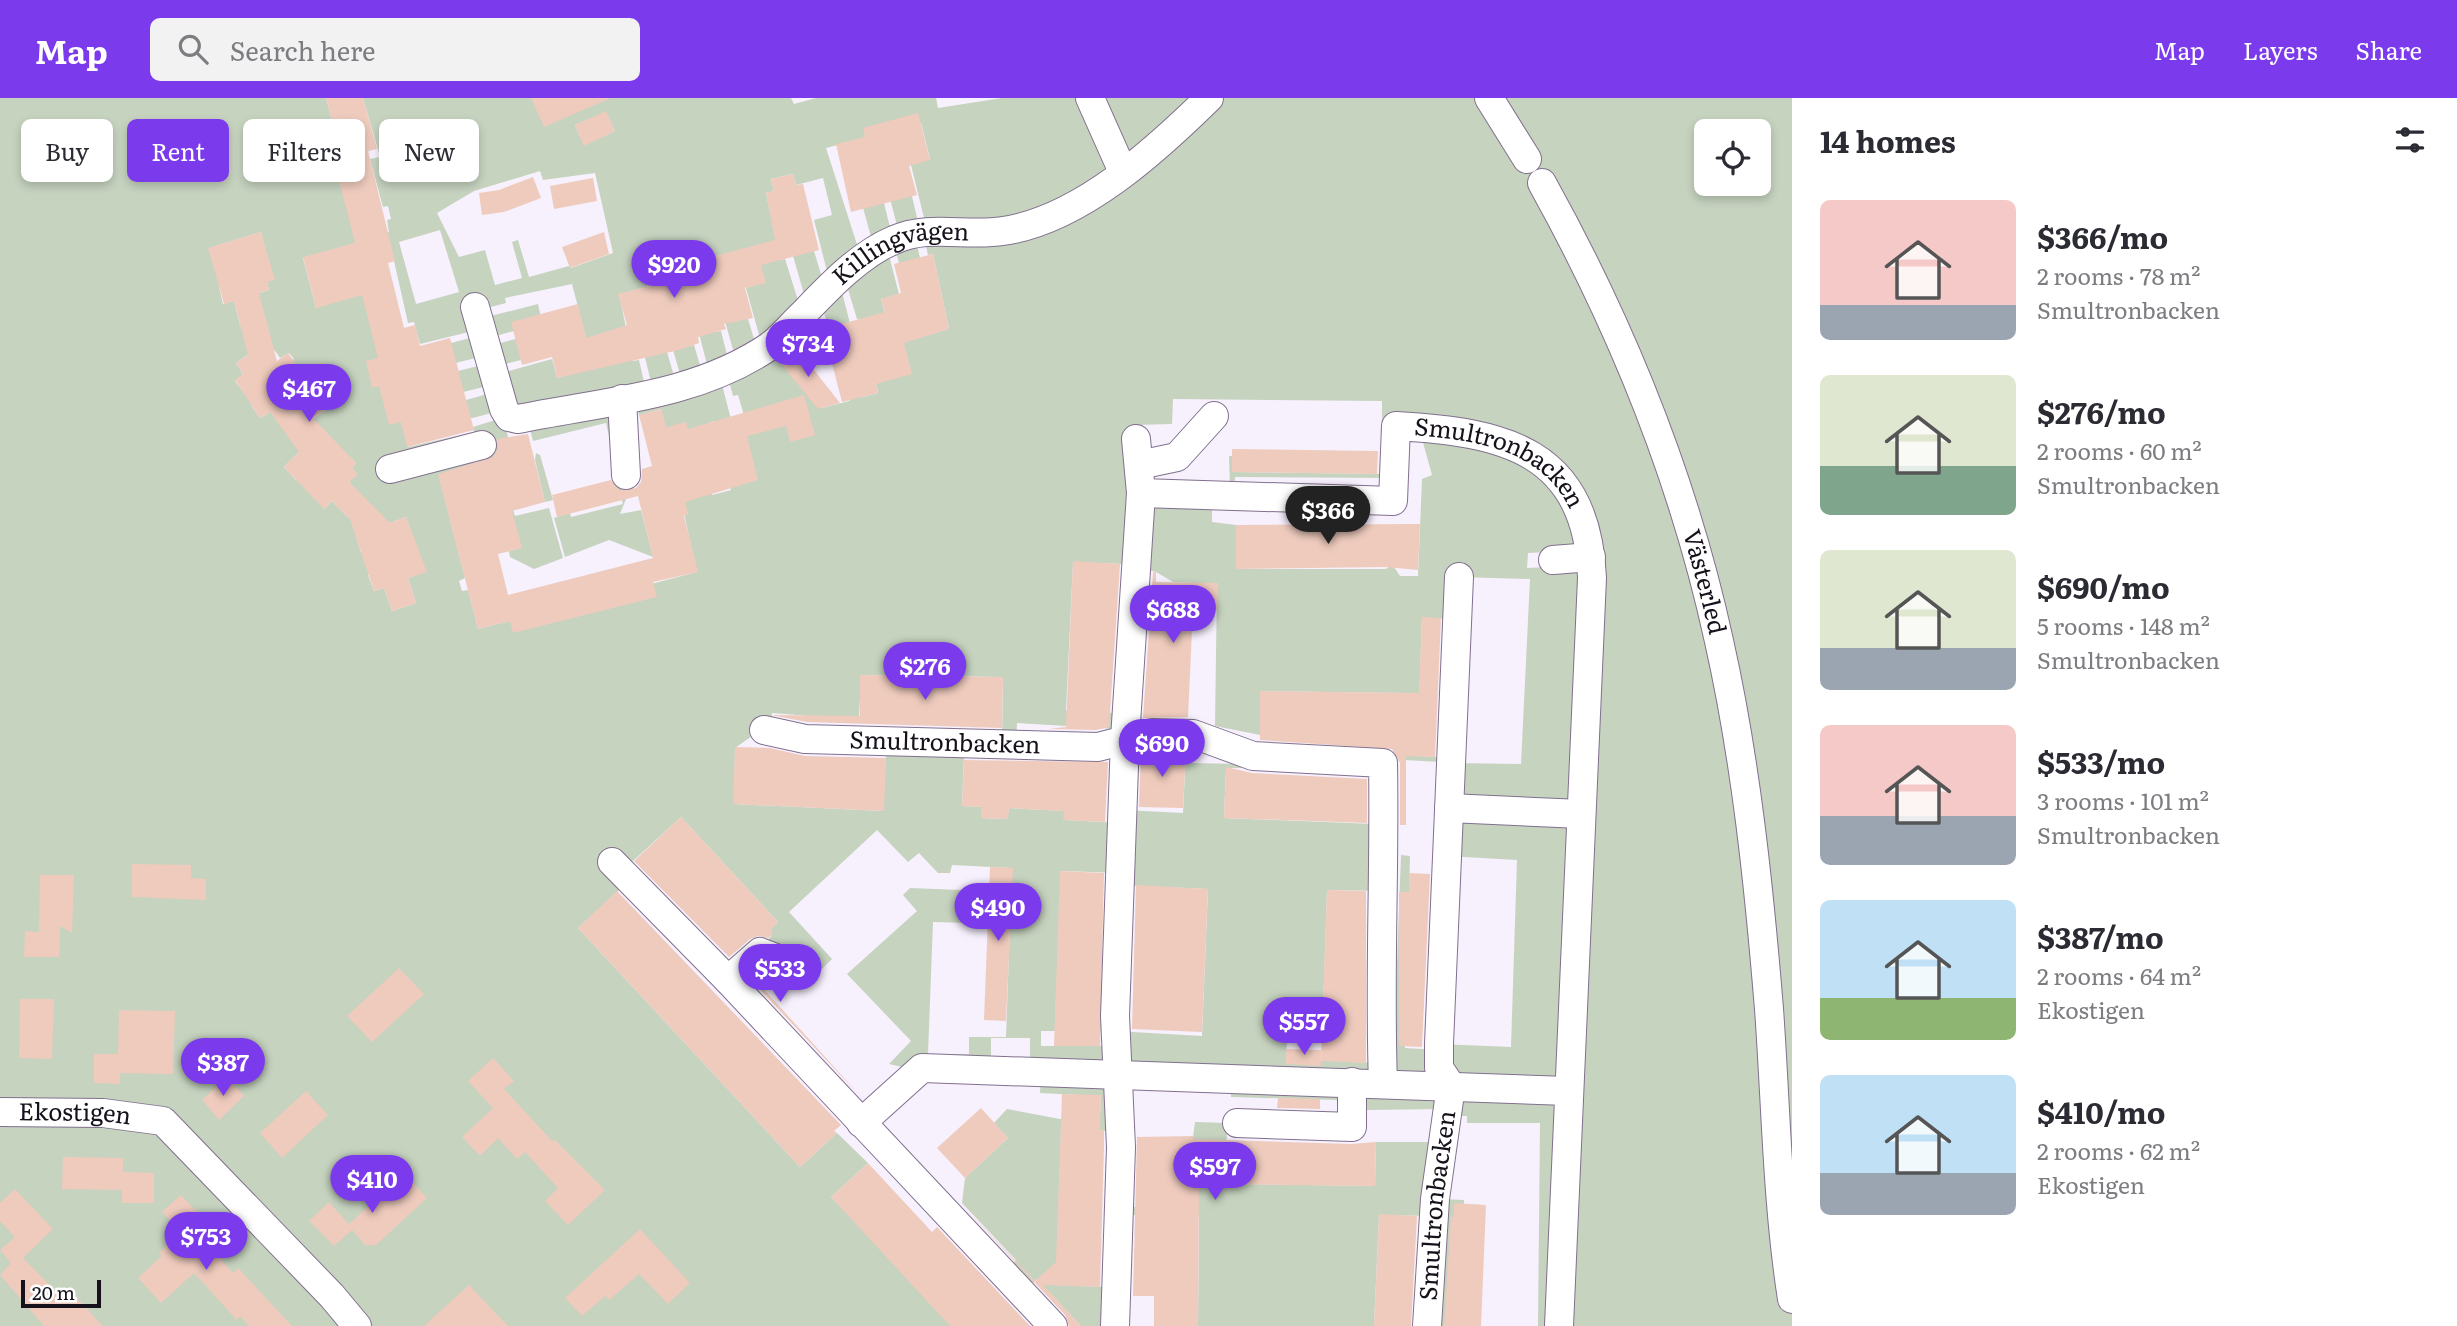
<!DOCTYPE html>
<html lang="en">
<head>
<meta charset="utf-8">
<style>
  :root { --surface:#fff; --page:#f2f2f3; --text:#2b2b33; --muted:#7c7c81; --accent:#7c3aed }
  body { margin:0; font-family:Literata,serif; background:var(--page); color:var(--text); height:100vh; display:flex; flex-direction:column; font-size:26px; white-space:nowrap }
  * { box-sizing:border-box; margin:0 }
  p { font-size:23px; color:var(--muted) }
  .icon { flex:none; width:38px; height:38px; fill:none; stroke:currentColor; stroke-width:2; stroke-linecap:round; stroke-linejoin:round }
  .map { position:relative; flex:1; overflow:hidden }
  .details { display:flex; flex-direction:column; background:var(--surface); width:665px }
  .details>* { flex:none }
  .banner { position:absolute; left:21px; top:21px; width:665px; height:63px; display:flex; gap:14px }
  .fabs { position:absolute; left:1694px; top:21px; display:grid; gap:14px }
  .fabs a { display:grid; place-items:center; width:77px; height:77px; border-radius:10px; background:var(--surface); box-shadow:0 4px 10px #0003; font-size:35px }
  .scale { position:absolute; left:21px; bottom:18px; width:80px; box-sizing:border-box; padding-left:7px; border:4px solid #17111c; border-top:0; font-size:19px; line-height:24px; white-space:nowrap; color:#17111c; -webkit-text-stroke:5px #fff; paint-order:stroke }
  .price { position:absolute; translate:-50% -60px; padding:0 16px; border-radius:24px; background:var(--accent); color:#fff; font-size:23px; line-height:46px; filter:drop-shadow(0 2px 4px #0008) }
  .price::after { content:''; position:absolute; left:50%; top:42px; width:21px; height:16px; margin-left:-10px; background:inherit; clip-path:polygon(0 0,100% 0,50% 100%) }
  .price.selected { background:#222; color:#fff }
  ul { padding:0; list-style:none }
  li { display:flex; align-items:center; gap:21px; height:175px; padding:0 28px }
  li span { display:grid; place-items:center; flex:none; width:196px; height:140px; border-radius:10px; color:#555 }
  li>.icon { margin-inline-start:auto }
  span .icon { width:84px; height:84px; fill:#fffc; stroke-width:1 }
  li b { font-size:30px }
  h2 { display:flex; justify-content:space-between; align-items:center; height:84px; padding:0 28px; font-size:30px }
  .tag { padding:0 24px; border-radius:10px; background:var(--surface); box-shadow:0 4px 10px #0003; font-size:24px; line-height:63px }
  .tag.selected { background:var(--accent); color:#fff }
  header { display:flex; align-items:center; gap:42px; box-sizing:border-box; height:98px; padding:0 35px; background:var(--accent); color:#fff }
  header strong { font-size:33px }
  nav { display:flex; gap:38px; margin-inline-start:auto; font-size:24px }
  .search { width:490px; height:63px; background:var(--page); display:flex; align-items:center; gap:18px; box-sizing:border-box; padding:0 24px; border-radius:10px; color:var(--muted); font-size:26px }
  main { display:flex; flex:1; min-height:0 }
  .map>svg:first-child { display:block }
</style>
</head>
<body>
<header>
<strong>Map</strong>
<div class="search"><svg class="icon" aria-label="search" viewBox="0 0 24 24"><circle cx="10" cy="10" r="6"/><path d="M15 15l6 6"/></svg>Search here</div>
<nav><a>Map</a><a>Layers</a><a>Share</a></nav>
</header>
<main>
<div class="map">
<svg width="1792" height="1228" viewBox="0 0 1792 1228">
  <rect width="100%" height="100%" fill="#f7f0fd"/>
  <g fill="#c6d3bf" fill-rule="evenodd">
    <path d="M0,0H326L344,67L336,69L356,145L303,160L316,210L364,180L408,349L474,334L473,329L508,318L503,312L442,328L466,302L498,293L496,286L434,301L458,273L490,265L488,257L427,272L451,245L482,237L481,231L420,246L414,224L408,225L392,154L364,140L389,134L387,122L391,121L388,108L383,109L370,61L380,59L363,0H791L794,6L816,0H936L938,10L1002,0H1792V1228H1538L1540,1025H1467V1018H1457L1443,1011L1367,1012V985L1337,984V1002L1231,999V981L1119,977L1109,1033L1061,1031L1056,1187L1104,1189L1115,1228H1081L1037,1181L1022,1195L1004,1176L1016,1162L962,1105L965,1080L1008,1040L994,1025L1007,1011L1060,1021H1100L1101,998L1040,995L1041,975L1030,974V940H991V973L906,970L889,966L911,943L847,876L917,813L903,797L910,790L961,792L969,796L971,825L933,824L928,956H969V939H1006L1012,770L952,767L950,775H938L919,755L908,764L877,732L789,814L832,861L809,884L760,854L771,838L767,834L778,824L681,719L622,773L630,782L578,830L800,1069L837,1035L868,1065L831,1099L957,1228H0ZM606,14L615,33L584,47L575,27ZM921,25L930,61L911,67L927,132L923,133L928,157L933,156L949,231L894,247L881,201L899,196L886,146L893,142L899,165L905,164L927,189L914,135L920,133L912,98L883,74L900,139L893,142L884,105L855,81L875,153L862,162L826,50ZM1706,33H1759V86H1706ZM540,73L543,82L595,75L613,155L571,170L569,168L529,179L518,142L512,144L522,180L495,187L485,152L459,159L437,115L474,93ZM793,76L796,87L823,80L832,117L814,122L831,189L826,193L814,153L808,154L785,130L808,210L802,215L785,161L780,162L766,95L774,93L771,81ZM440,132L459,194L416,206L399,144ZM261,134L263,142L257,144L269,192L259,195L240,227L234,203L223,206L219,189L230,186L213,166L209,150ZM699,162L765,184L746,190L763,251L758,254L748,221L718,198L737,266L730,269L721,233L715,234L694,216L710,278L704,281L694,247L689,248L665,224L684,290L678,292L667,254L638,231L654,296L647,297L639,262L633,263L619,196L688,178L685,169L700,165ZM844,178L857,221H862L878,295L863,299L861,291L849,303L822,310L810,265L829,259L815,205L820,201L828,229L834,228L841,256L857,252L839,183ZM572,186L594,270L557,280L552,261L494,277L492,269L521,262L545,233L486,249L484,241L514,233L541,220L538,206L479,221L476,213L506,205L505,200ZM785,236L803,259L787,272L776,259ZM268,243L280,260L289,255L294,261L286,268L297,284L305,278L311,285L303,291L313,306L322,300L328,310L313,321L270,314L260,320L251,307L261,300L253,289L244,295L235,283L243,276L236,265ZM726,271L733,298L738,297L748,331L726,371L731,392L712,397L706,326L714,323L733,329L719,275ZM636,299L639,317L661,311C675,366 684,419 697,474L478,531L468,492L462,493L459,483L465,480L439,378L475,369L471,350L482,347L486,363L511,357L505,323L527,319L533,343L606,325L618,378L614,381L623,406L571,419L570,415L554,420L565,459L609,442L653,459L641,412L620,416L628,396L623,345ZM1173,301L1382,303V327L1419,330L1432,377L1422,381L1418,478H1400L1392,466L1386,471H1237L1236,427L1212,424V398L1141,395L1135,327L1172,326ZM310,343L350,359L356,365L352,370L357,376L349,384L367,403L349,420L332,403L324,411L304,374L296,382L284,369ZM406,419L409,427L404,430L419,476L408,480L416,505L392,513L384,490L374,493L368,477L379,473L371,451L361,455L356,438ZM1570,453L1591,467L1527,470L1528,455ZM1073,464L1123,466L1156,474L1173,484L1217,486L1215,628L1260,637L1261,593L1405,595L1404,662L1440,664V659L1417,658L1422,520L1457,521L1460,479L1530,481L1521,666L1451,665L1447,758L1517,762L1511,949L1439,946V952L1405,950L1410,758L1401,757L1394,949L1377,965L1286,961L1287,943L1322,945L1327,792L1385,793L1374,726L1224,720L1226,670H1241V666L1190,665L1189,649L1167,647V651L1186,652L1183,715L1123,712L1122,725L1064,722V713L1009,710L1007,721L981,720V709L962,708L964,659L886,656L883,713L734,706L735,650L771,625L772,615L859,622L861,577L1003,579L1002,647H1016L1017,625L1116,631V615L1066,613ZM1061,773L1120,775V787L1208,791L1202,938L1115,933L1103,926L1055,924ZM1041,933H1101L1102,948H1041Z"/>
    <path d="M536,355L540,357L553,402L545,404L535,362Z"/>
    <path d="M1229,358H1232V374L1386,376V380L1235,379L1234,392L1230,390Z"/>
    <path d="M549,410L563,460L534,471L510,459L509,453L521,450L519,440L499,415L513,412L515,418Z"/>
    <path d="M1195,1024L1227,1025L1226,1086L1375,1088L1376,1044H1443L1433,1118L1379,1117L1374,1228H1198L1199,1118L1131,1117V1109L1184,1110Z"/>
    <path d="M1441,1101L1464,1102L1459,1228H1435Z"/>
  </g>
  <g fill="#eecbbd">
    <path d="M326,0H363L377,51L368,53L395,163L388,165L404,230L415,227L420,248L450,240L474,332L407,349L401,324L389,327L379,288L372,290L366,263L378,260L362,197L316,210L303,159L355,145L337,74L345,72Z"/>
    <path d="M531,0H611L544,29Z"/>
    <path d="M606,13L615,33L584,48L575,27Z"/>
    <path d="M918,15L930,62L909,68L917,97L851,114L836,46L865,39L863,30Z"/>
    <path d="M793,76L796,87L803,86L819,152L761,167L766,185L745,190L753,220L724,226L726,231L698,239L699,245L679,252L557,280L552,259L522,267L511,224L578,206L586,240L627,227L618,196L688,178L685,168L700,165L699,162L775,142L766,95L774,93L771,81Z"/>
    <path d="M533,79L541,100L504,114L482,117L479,95L499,92Z"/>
    <path d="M593,80L597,103L554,111L550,88Z"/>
    <path d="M261,134L275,182L267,184L269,192L259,195L277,263L288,255L328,310L313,320L356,365L352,370L358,376L349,384L390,425L406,419L427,474L408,480L416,505L392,513L384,490L374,493L350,421L332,403L324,411L284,369L299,354L270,314L260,320L235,282L243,276L236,265L248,257L234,203L224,206L208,150Z"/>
    <path d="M604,134L609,156L570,170L562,149Z"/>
    <path d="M933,156L949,231L904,245L912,276L876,286L878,295L842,304L823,231L885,214L881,201L901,195L894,166Z"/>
    <path d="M795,248L840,305L818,311L778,262Z"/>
    <path d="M804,297L815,337L790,344L786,328L747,338L758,382L685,404L688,416L684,418L698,474L653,484L657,499L513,535L510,523L478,531L438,376L493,359L498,351L497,341L528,336L545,404L512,413L522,450L498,456L508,497L653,460L638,398L557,419L552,397L611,382L619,392L636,390L641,384L642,371L652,368L639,317L661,311L666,329L686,324L688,331Z"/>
    <path d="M1232,351L1378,353L1377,376L1232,374Z"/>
    <path d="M1420,426L1418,472L1386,469L1236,471V427Z"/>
    <path d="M1073,463L1120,466L1109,629L1096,632L1049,631L1066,629Z"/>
    <path d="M1153,474H1156V484L1218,485L1217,512L1193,511L1188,619L1143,620Z"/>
    <path d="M1422,519L1441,520L1435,659L1406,658V727H1400V665L1392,651L1260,642V593L1419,595Z"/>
    <path d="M860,577L1003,579L1002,630L807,624L771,617L860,618Z"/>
    <path d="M735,649L770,650L805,658L886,660L884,713L733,706Z"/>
    <path d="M1154,652H1186L1183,710L1139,709L1141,655Z"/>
    <path d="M961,662L1108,664L1105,724L1063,722L1064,713L1009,710L1008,721L981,720V709L962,708L964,663Z"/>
    <path d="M1226,669L1252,675L1367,681V725L1224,720Z"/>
    <path d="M681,719L778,824L771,831L773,833L769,840L758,838L750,841L729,859L634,763Z"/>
    <path d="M132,766L191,767V780L206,781V802L132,799Z"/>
    <path d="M990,769L1013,770L1006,923L984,922Z"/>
    <path d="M1060,773L1104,775L1100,948H1054Z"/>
    <path d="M1409,775L1430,776L1422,949L1399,948V794H1409Z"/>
    <path d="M40,777H74L72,835L60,828L59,859H24L25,833L39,834Z"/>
    <path d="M1136,787L1208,791L1202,934L1132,931Z"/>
    <path d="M1327,792L1366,793V965L1321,963Z"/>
    <path d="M617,793L841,1027L834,1033L837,1035L800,1069L578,830Z"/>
    <path d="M399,870L424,896L372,944L347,918Z"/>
    <path d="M763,873L775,877L762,889L863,1001L752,883Z"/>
    <path d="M20,901H54L52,961L19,960Z"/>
    <path d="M119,912L175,913L173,976L120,975V986L94,985V956H118Z"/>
    <path d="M1286,951L1321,952V968L1286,966Z"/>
    <path d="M493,960L514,983L504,991L552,1043L554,1041L605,1092L568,1127L545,1103L558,1090L525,1054L517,1061L498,1040L480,1058L462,1039L493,1010L468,983Z"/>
    <path d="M227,979L244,998L219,1022L202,1002Z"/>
    <path d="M306,993L328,1017L282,1060L260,1035Z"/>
    <path d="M1062,996L1101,997L1100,1032L1104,1033V1049L1100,1189L1043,1187L1081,1228H1069L1065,1217L961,1106L1035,1183L1056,1164Z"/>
    <path d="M1278,1000L1320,1001V1011L1277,1010Z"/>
    <path d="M981,1010L1008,1040L965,1080L937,1050Z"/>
    <path d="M1193,1038V1041L1351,1046L1376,1044L1375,1088L1199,1086L1198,1228H1154V1198H1133L1137,1039Z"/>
    <path d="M63,1059L123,1060V1074L154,1075V1105H122V1092L62,1091Z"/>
    <path d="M868,1065L932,1134L937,1129L1030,1228H950L831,1099Z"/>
    <path d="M404,1076L427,1100L376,1147H365L352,1132L334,1148L309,1123L329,1104L349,1126Z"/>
    <path d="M15,1091L53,1131L23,1160L68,1206L76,1199L103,1228H44L0,1177L11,1165L0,1152L15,1139L0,1123V1105Z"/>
    <path d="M181,1097L200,1117L190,1126L233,1175L238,1170L292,1228H249L240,1218L237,1222L194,1175L161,1205L138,1180L162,1158L159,1155L181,1134L162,1114Z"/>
    <path d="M1454,1105L1486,1107L1481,1228H1444L1451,1119H1454Z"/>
    <path d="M1379,1116L1417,1118L1411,1228H1374Z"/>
    <path d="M640,1131L690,1185L668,1206L639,1176L609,1202L605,1198L582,1218L565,1200Z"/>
    <path d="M469,1187L508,1228H424L449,1205Z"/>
  </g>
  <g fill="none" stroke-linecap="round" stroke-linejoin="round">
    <g stroke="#80708e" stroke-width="30">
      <g id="minor">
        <path d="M1090,0L1123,74"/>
        <path d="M1489,0L1527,61"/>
        <path id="s1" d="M1542,85C1622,229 1684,382 1719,543C1746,663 1759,789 1769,911C1776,1008 1777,1105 1792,1201"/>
        <path id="s2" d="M475,209L504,311L509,319L518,321C605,303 695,299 770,248C783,238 792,226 804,215C829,189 860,156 894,142C929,126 966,139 1003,133C1080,122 1156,52 1209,0"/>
        <path d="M622,301L626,377"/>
        <path d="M1139,367L1177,359L1214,318"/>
        <path d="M390,371L482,347"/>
        <path id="s3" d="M1141,395L1393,403L1396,328C1504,334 1587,352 1592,480L1559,1228"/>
        <path d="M1553,462L1591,459"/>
        <path id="s4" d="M764,632L805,641L1098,649L1152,635L1193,636L1253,658L1383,665C1385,772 1379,878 1383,985"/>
        <path d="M1449,710L1581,716"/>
        <path d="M612,764L728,882L1053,1228"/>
        <path d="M728,882L760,854L802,870"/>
        <path id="s5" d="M0,1014L103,1015L163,1023L332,1198L357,1228"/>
        <path d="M861,1025L922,970L1568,993"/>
        <path d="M1237,1025L1352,1029V984"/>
        <path d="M1115,1228L1121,1049L1115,918L1125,641L1141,395L1136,341"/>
        <path id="s6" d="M1427,1228L1435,1101L1451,988L1439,970V946L1459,479"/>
      </g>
    </g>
    <use href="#minor" stroke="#fff" stroke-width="28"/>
  </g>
  <g text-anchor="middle" stroke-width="5" stroke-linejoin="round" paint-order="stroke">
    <g font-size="24" fill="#17111c" stroke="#fff">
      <text dy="8" stroke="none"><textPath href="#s2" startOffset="556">Killingvägen</textPath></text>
      <text dy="8" stroke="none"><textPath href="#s3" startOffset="441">Smultronbacken</textPath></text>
      <text dy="8" stroke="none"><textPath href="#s1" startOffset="432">Västerled</textPath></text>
      <text dy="8" stroke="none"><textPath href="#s4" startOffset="182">Smultronbacken</textPath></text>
      <text dy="8" stroke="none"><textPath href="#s5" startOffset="75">Ekostigen</textPath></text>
      <text dy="8" stroke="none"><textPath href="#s6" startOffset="121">Smultronbacken</textPath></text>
    </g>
  </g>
</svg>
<div class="fabs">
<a><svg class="icon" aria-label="locate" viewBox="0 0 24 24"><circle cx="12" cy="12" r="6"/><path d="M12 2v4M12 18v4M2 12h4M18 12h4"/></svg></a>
</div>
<div class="scale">20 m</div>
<b class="price" style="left:674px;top:202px">$920</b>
<b class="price" style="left:808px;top:281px">$734</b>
<b class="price" style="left:309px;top:326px">$467</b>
<b class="price selected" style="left:1328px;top:448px">$366</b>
<b class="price" style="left:1173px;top:547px">$688</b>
<b class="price" style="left:925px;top:604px">$276</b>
<b class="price" style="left:1162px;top:681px">$690</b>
<b class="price" style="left:998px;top:845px">$490</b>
<b class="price" style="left:780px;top:906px">$533</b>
<b class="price" style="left:1304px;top:959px">$557</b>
<b class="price" style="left:223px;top:1000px">$387</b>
<b class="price" style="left:1215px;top:1104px">$597</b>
<b class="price" style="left:372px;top:1117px">$410</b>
<b class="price" style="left:206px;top:1174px">$753</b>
<div class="banner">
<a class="tag">Buy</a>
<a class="tag selected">Rent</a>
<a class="tag">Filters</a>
<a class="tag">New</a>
</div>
</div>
<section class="details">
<h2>14 homes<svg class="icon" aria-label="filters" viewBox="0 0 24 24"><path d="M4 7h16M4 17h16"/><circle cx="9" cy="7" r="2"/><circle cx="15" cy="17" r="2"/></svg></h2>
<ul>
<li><span style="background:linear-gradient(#f6c9c9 75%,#9aa5b1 0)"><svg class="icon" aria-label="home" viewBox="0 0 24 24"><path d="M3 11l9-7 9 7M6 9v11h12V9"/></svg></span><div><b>$366/mo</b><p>2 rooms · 78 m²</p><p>Smultronbacken</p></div></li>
<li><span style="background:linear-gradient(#dfe7d0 65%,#7fa58c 0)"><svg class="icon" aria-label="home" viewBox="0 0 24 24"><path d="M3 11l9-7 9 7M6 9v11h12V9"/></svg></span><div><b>$276/mo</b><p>2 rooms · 60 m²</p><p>Smultronbacken</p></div></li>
<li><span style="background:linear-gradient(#dfe7d0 70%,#9aa5b1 0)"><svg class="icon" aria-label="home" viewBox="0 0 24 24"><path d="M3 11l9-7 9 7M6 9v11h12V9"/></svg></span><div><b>$690/mo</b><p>5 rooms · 148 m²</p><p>Smultronbacken</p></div></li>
<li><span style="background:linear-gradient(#f6c9c9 65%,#9aa5b1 0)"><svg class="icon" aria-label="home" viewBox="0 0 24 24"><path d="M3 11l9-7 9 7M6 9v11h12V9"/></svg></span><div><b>$533/mo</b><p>3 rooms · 101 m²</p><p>Smultronbacken</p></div></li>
<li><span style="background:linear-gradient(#bfe0f5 70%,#8fb573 0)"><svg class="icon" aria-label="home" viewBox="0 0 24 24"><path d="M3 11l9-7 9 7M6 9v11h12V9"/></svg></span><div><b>$387/mo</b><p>2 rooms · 64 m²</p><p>Ekostigen</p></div></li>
<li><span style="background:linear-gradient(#bfe0f5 70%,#9aa5b1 0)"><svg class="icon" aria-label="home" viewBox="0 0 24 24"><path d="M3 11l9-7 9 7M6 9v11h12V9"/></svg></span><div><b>$410/mo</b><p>2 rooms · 62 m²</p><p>Ekostigen</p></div></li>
</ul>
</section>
</main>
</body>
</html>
